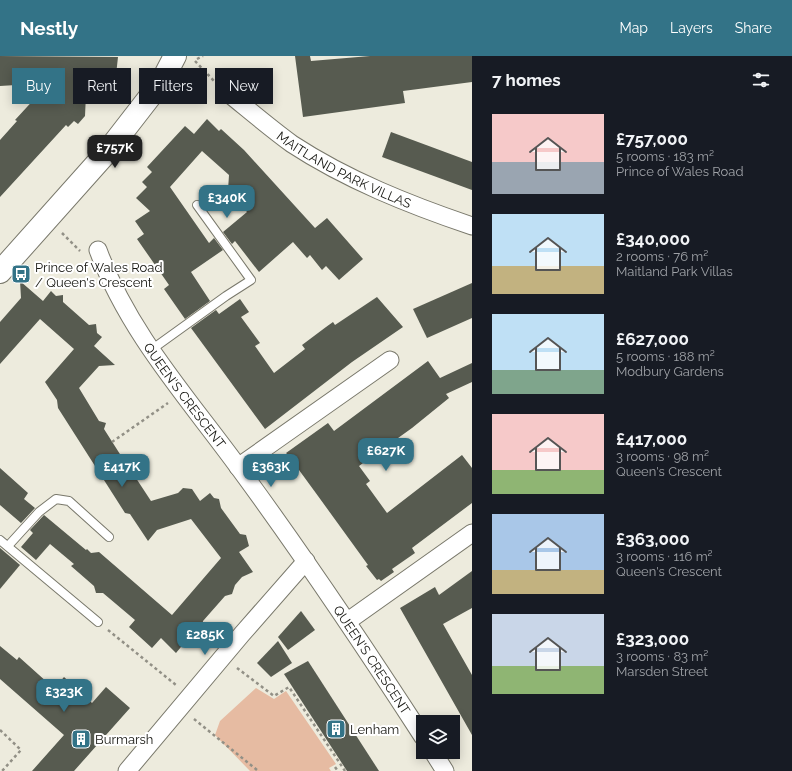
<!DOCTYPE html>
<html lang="en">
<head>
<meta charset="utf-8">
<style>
  :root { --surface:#171b24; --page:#242831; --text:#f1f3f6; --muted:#9ea1a6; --accent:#337387 }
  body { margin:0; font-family:Raleway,sans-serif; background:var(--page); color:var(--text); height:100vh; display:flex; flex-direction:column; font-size:15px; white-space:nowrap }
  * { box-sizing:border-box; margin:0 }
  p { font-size:13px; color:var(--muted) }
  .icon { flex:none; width:22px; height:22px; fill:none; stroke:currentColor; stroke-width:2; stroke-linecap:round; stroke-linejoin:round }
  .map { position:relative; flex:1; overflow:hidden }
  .sheet { display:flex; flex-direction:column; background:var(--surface); width:320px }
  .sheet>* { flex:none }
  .hud { position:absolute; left:12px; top:12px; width:380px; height:36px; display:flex; gap:8px }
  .buttons { position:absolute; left:416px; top:659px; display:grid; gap:8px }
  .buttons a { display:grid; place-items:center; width:44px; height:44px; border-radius:0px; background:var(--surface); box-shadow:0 2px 10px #0003; font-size:20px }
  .price { position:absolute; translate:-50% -34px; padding:0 9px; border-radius:8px; background:var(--accent); color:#fff; font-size:13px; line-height:26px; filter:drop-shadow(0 1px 2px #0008) }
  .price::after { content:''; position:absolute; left:50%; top:24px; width:12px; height:9px; margin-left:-6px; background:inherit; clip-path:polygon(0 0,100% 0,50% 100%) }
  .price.selected { background:#222; color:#fff }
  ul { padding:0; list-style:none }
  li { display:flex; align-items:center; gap:12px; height:100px; padding:0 20px }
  li span { display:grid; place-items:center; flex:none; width:112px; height:80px; border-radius:0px; color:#555 }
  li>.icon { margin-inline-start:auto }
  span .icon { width:48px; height:48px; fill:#fffc; stroke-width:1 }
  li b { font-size:17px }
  h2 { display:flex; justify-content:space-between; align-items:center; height:48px; padding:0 20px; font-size:17px }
  .chip { padding:0 14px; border-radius:0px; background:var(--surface); box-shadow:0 2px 10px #0003; font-size:14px; line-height:36px }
  .chip.selected { background:var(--accent); color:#fff }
  header { display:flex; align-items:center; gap:24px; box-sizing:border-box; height:56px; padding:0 20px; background:var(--accent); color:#fff }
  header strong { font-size:19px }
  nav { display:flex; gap:22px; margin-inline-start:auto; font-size:14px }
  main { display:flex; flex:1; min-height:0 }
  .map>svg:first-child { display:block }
</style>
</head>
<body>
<header>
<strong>Nestly</strong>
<nav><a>Map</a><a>Layers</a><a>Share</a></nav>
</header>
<main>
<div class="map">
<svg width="472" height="715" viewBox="0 0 472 715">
  <rect width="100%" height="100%" fill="#edebdd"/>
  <path fill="#e6bba2" d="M256,632L274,643L286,635L336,708L329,712L331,715H250L215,679L220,665Z"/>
  <g fill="#575b50">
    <path d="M0,0L118,1L116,19H112L111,31H108V34L98,33L95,39L86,38L85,60L78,68L74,65L68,71L66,69L0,141V84L17,65L15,64L38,39H17L16,29L0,30Z"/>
    <path d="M295,0H310L311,5L370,0H472V26L403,35L405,47L303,61Z"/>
    <path d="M207,63L219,75L221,73L244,94L315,172L327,162L363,203L339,224L326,210L322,214L310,199L307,202L293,186L259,216L235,185L232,188L223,176L247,156L228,134L229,119L202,95L170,131L209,187L214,182L223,194L191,216L210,245L185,263L164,233L169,229L137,183L144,178L135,165L150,155L136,142L147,131L142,126L152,116L147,111L185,70L194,78Z"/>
    <path d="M391,76L472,106V134L382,101Z"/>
    <path d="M20,225L43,245L51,235L56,240L63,239V246L89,269L96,268L97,277L102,281L94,290L115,309L99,310L79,332L99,365L106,367L104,373L125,406L132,407L130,413L151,445L178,437L183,432L192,433L200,445L210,437L214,442L219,443L221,452L240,478L246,479L249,490L239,496L253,516L242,521L235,529L232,538L225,540L203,565L202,573L195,574L176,597L161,582L152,592L129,571L135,564L103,537H96L94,530L71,510L74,508L50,488L36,504L21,491L33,477L30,474L44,459L86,494L87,493L91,497L99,496L172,559L221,502L191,463L157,474L148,485L130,458L125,457L58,352L57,344L45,326L74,293L40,263L0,308V266L21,242Z"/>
    <path d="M472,227V262L427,282L413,253Z"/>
    <path d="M377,241L403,271L352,306L265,373L191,272L216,254L219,258L240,243L249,256L241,261L260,287L255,290L274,317L305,293L302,289L326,271L333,266L335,269Z"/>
    <path d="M428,305L440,322L472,307V326L446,338L449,342L412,372L359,410L370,425L366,428L387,457L462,399L472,412V447L412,492L415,497L392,513L394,516L381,525L379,523L377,524L366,510L368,509L318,440L299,414L297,416L287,402L289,400L286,397L328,367L334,375Z"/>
    <path d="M0,412L28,437L24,443L35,452L21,467L0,449Z"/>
    <path d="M0,492L20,509L0,533Z"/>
    <path d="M472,515V552L443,568L472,619V679L400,552L435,531L439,539Z"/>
    <path d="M301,555L315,574L288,594L278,581Z"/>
    <path d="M278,585L292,607L271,621L257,607Z"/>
    <path d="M0,590L17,604L19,601L48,627L52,623L58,628L64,621L92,647L106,631L130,652L74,715H32L64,679L0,623Z"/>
    <path d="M308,605L379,715H347L284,618Z"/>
  </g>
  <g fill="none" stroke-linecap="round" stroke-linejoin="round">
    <g stroke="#79786b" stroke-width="10">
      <g id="lane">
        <path d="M151,294L226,240L251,224L197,149"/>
        <path d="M0,484L98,566"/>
        <path d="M8,490L39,456L56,443L69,445L109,481"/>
      </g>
    </g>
    <g stroke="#79786b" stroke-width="19">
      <g id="street">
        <path id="s1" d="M228,37C249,54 270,72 292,88C347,124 410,149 472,170"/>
        <path id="s2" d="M98,194C128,276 188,342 239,412C303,499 364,590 423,681"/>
        <path d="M238,411L390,304"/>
        <path d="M348,565L472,477"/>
        <path d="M433,696L445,715"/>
        <path d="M127,715L242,578L306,505"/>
      </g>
    </g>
    <g stroke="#79786b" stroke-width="24">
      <path id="secondary" d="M0,216L107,96L162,25L175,0"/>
    </g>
    <g stroke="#929086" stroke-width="2.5" stroke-dasharray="3 3" stroke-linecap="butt">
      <path d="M197,3L203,0"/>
      <path d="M195,5L214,25"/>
      <path d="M62,177L80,195"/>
      <path d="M112,386L168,347"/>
      <path d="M108,574L176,629"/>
      <path d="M237,612L274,640L289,631L345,715"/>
      <path d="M194,663L257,714L256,715"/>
      <path d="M0,674L21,694L2,715"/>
      <path d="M335,711L338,715"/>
    </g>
    <use href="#lane" stroke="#fff" stroke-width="8"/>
    <use href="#street" stroke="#fff" stroke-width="17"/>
    <use href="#secondary" stroke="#fff" stroke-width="22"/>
  </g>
  <defs>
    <g id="bus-square" transform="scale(1)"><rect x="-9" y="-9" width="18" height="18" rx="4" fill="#337387" stroke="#fff"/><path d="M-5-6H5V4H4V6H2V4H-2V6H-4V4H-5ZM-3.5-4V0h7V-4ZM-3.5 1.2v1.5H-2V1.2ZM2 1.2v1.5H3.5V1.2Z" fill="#fff"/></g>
    <g id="building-square" transform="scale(1)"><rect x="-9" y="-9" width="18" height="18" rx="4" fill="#337387" stroke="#fff"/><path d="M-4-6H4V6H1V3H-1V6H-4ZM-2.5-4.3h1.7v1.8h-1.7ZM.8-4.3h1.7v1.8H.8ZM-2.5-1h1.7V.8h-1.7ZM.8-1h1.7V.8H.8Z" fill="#fff"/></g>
  </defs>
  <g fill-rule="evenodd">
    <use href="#bus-square" x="21" y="218"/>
    <use href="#building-square" x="336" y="673"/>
    <use href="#building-square" x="81" y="683"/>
  </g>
  <g text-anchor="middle" stroke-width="4" stroke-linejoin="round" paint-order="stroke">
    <g font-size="13" fill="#161611" stroke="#fff">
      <text dy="5" stroke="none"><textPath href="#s1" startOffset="140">MAITLAND PARK VILLAS</textPath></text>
      <text dy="5" stroke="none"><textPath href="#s2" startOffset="170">QUEEN'S CRESCENT</textPath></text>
      <text dy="5" stroke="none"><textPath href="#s2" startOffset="494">QUEEN'S CRESCENT</textPath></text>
    </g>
    <g font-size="13" fill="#161611" stroke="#fff" text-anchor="start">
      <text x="35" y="216">Prince of Wales Road<tspan x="35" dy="15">/ Queen's Crescent</tspan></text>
      <text x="350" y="678">Lenham</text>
      <text x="95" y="688">Burmarsh</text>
    </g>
  </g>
</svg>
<div class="buttons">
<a><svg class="icon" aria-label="layers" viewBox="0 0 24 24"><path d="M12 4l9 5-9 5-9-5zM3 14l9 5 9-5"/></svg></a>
</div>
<b class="price selected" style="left:115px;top:113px">£757K</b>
<b class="price" style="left:227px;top:163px">£340K</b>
<b class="price" style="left:386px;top:416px">£627K</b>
<b class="price" style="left:122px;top:432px">£417K</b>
<b class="price" style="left:271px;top:432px">£363K</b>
<b class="price" style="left:205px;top:600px">£285K</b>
<b class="price" style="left:64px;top:657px">£323K</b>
<div class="hud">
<a class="chip selected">Buy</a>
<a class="chip">Rent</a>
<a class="chip">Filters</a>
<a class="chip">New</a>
</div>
</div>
<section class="sheet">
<h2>7 homes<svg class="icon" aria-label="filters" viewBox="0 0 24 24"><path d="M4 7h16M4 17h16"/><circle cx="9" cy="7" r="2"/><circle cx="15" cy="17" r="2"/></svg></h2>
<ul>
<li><span style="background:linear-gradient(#f6c9c9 60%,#9aa5b1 0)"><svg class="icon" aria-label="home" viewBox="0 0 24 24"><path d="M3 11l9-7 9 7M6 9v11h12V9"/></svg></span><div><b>£757,000</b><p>5 rooms · 183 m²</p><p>Prince of Wales Road</p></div></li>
<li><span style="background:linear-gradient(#bfe0f5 65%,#c2b280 0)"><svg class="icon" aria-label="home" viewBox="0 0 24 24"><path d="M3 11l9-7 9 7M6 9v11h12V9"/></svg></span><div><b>£340,000</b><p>2 rooms · 76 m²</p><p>Maitland Park Villas</p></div></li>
<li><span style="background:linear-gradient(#bfe0f5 70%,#7fa58c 0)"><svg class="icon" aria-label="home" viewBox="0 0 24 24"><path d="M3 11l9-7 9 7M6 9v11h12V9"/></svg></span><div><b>£627,000</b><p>5 rooms · 188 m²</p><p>Modbury Gardens</p></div></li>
<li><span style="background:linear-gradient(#f6c9c9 70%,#8fb573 0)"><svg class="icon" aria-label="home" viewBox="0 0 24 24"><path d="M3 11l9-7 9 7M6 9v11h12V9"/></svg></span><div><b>£417,000</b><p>3 rooms · 98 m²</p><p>Queen's Crescent</p></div></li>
<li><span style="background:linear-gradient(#a9c7e8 70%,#c2b280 0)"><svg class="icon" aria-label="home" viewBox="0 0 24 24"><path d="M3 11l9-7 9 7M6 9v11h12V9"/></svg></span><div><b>£363,000</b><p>3 rooms · 116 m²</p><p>Queen's Crescent</p></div></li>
<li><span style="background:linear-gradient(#c9d6e8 65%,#8fb573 0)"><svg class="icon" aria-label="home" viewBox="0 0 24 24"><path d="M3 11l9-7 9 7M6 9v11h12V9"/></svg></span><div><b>£323,000</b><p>3 rooms · 83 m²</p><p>Marsden Street</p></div></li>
</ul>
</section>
</main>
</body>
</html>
